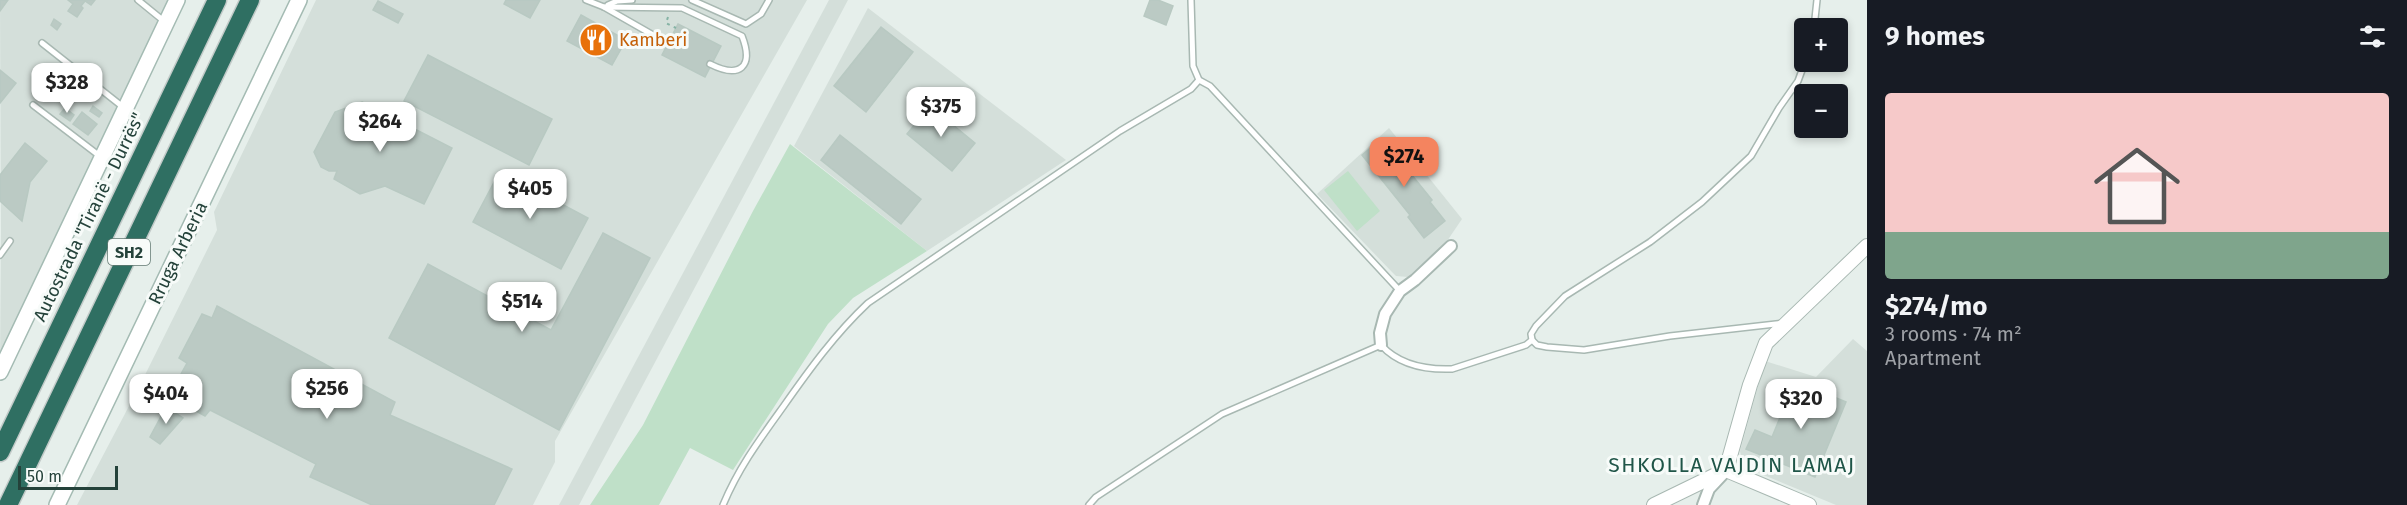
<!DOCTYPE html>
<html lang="en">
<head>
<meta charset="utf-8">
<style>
  :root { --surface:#171b24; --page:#242831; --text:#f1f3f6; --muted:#9ea1a6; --line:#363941; --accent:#f4845f }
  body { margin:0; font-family:"Fira Sans",sans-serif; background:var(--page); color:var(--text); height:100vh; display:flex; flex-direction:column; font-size:22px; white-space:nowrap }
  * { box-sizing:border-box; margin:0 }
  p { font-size:20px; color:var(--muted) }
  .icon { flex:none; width:33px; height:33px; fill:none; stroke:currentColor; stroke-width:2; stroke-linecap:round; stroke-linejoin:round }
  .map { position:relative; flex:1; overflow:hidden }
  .details { display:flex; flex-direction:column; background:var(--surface); width:540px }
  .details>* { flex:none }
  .tools { position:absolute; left:1794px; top:18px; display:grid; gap:12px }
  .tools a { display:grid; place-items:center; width:54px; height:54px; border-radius:6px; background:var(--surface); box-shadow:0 3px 9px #0003; font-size:30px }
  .scale { position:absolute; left:18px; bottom:15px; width:100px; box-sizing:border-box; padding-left:6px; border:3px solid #24423a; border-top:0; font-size:16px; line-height:21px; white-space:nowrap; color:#24423a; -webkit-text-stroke:4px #f7fbf9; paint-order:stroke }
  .price { position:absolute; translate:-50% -51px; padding:0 14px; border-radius:12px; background:#fff; color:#222; font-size:20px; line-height:39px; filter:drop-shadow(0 2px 3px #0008) }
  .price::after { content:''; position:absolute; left:50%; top:36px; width:18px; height:14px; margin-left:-9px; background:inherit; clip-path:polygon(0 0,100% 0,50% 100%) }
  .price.active { background:var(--accent); color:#111 }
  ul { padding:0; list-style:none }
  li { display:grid; align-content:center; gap:12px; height:318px; padding:0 18px }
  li+li { border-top:2px solid var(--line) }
  li span { display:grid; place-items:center; height:186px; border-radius:6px; color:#555 }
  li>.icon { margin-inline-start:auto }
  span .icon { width:108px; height:108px; fill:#fffc; stroke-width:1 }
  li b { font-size:26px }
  h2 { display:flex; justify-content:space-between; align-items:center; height:72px; padding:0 18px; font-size:26px }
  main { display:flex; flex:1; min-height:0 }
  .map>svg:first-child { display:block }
</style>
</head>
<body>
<main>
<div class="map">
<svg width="1867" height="505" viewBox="0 0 1867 505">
  <rect width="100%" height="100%" fill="#e6efeb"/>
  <g fill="#d4dfda">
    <path d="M0,0H175L0,372L1,232Z"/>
    <path d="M316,0H807L555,441V462L533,505H77L139,387L217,230L214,212Z"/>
    <path d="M829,0H848L579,505H559Z"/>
    <path d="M868,8L1066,160L927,251L794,146Z"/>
    <path d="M1389,128L1462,219L1447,241L1408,277L1396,276L1392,272L1317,194Z"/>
    <path d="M1853,339L1867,351V505H1836L1749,469L1742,460L1740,451L1765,361L1816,377Z"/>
  </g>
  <g fill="#bfe0c8">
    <path d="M790,144L927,251L853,298L828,324L733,470L690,448L659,505H590L643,425L753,211Z"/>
    <path d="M1348,171L1380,211L1357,231L1324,190Z"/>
  </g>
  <g fill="#bbcac4" stroke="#b8c9c2" stroke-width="1.5">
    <path d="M0,0H8L0,11Z"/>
    <path d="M68,0H95L91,5L85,1L81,6L83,8L77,17L68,11L73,4Z"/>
    <path d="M506,0H540L530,18L504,4Z"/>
    <path d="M1150,0H1158L1173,6L1166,25L1144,16Z"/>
    <path d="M378,1L403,14L398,23L373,10Z"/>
    <path d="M581,15L626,40L612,65L567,41Z"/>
    <path d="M54,19L61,24L57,30L51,25Z"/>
    <path d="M678,24L721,46L705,77L662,55Z"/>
    <path d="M881,27L913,52L866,112L834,86Z"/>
    <path d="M428,55L552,119L529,165L404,101Z"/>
    <path d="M0,70L16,83L0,103Z"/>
    <path d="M362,102L452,148L424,204L385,186L360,194L334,179L337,171H329L321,167L314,152L335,112Z"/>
    <path d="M93,106L102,113L99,117L90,111Z"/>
    <path d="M930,106L975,143L952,171L907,134Z"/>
    <path d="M65,108L74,115L70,121L60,114Z"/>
    <path d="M82,112L97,124L88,135L73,124Z"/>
    <path d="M840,135L921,199L901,224L821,160Z"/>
    <path d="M1382,138L1432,200L1430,202L1445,221L1424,238L1408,217L1410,215L1362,155Z"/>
    <path d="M25,143L47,161L30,182L22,221L0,201V175Z"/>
    <path d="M500,171L588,218L561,269L473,222Z"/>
    <path d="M603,233L650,258L559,430L389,338L428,264L551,330Z"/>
    <path d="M217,306L395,402L390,415L512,469L494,505H372L310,477L316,464L210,410L205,416L169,396L187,363L179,358L202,314L212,318Z"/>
    <path d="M1795,381L1846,402L1815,477L1746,449L1755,430L1772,437Z"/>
    <path d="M166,407L183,418L160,444L150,437Z"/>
  </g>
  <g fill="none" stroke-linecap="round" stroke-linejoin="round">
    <g stroke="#a8b8b2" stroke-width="8">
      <g id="service">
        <path d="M138,0L165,22"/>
        <path d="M586,0L604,7L667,43"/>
        <path d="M692,0L746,24L761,14L769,0"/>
        <path d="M1191,0L1193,66L1199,80L1210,86L1400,291"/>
        <path d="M608,5L617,1L632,0"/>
        <path d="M604,7L682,8L742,36C754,67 740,79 710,64"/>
        <path d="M1814,28L1817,0"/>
        <path d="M42,43L123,107"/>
        <path d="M33,105L101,157"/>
        <path d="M0,255L10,241"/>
        <path d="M1532,340L1537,345L1547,347L1584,350L1670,336L1784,323"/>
        <path d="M723,505C739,467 760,439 783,407C809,370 835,334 868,303L1120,131L1191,89L1199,80"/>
        <path d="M1089,505L1096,497L1222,414L1381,345C1399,365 1425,370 1452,369L1526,345L1532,340L1531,334L1536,326L1565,296L1650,242L1702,202L1751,156L1779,108L1798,81L1805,62"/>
      </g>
    </g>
    <g stroke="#a8b8b2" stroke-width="14">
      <g id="minor">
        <path d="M1381,345L1380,333L1385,314L1400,291L1415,280L1451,246"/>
        <path d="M1703,505L1709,489L1724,473"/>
      </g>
    </g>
    <g stroke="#a8b8b2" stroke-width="16">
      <g id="tertiary">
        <path d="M1726,470L1750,385L1766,343L1867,246"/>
        <path d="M1654,505L1726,470L1809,505"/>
      </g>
    </g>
    <g stroke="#a4bbb3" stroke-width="18">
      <g id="secondary">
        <path d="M0,372L177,0"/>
        <path d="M57,505L299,0"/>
      </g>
    </g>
    <g stroke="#c2cac8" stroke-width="21">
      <g id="motorway">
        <path d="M0,452L217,0"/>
        <path d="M8,505L250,0"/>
      </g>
    </g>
    <path stroke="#86b3a5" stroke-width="2" stroke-dasharray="3 4.5" stroke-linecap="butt" d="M668,17L666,23L676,28"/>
    <use href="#service" stroke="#fff" stroke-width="5"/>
    <use href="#minor" stroke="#fff" stroke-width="10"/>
    <use href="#tertiary" stroke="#fff" stroke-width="14"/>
    <use href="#secondary" stroke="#fff" stroke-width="15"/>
    <use href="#motorway" stroke="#2f6f62" stroke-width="18"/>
  </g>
  <defs>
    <g id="restaurant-disc" transform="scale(1.725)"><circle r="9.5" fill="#e8710a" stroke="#f7fbf9"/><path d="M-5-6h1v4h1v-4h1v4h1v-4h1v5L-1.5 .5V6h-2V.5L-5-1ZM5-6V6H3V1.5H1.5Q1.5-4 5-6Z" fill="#fff"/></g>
  </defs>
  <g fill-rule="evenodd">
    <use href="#restaurant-disc" x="596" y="40"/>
  </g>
  <g text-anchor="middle" stroke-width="6" stroke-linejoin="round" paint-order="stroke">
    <rect fill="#f7fbf9" stroke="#637a73" stroke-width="1.5" x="108" y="239" width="42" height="26" rx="4.5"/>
    <g font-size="16" font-weight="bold" fill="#24423a">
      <text x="129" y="258">SH2</text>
    </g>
    <g font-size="18" fill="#c56008" stroke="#f7fbf9" text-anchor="start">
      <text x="619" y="46">Kamberi</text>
    </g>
    <g font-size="18" fill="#24423a" stroke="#f7fbf9">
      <text transform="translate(89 217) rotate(-64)" y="6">Autostrada "Tiranë - Durrës"</text>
      <text transform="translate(178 253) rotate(-64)" y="6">Rruga Arberia</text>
    </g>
    <g font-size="21" letter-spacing="1.5" fill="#1f5548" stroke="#f7fbf9">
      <text x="1732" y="472">SHKOLLA VAJDIN LAMAJ</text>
    </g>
  </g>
</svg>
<div class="tools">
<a>+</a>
<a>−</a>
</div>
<div class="scale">50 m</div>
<b class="price" style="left:67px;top:114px">$328</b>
<b class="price" style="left:941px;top:138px">$375</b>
<b class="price" style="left:380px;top:153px">$264</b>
<b class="price active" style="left:1404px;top:188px">$274</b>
<b class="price" style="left:530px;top:220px">$405</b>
<b class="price" style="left:522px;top:333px">$514</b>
<b class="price" style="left:327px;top:420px">$256</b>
<b class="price" style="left:166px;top:425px">$404</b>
<b class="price" style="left:1801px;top:430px">$320</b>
</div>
<section class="details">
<h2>9 homes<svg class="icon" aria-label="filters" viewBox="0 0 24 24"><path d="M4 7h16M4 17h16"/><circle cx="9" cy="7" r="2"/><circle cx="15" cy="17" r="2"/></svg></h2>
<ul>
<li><span style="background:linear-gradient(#f6c9c9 75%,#7fa58c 0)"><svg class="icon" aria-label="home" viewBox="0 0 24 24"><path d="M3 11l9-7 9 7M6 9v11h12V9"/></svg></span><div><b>$274/mo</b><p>3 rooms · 74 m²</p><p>Apartment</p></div></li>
</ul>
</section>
</main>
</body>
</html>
